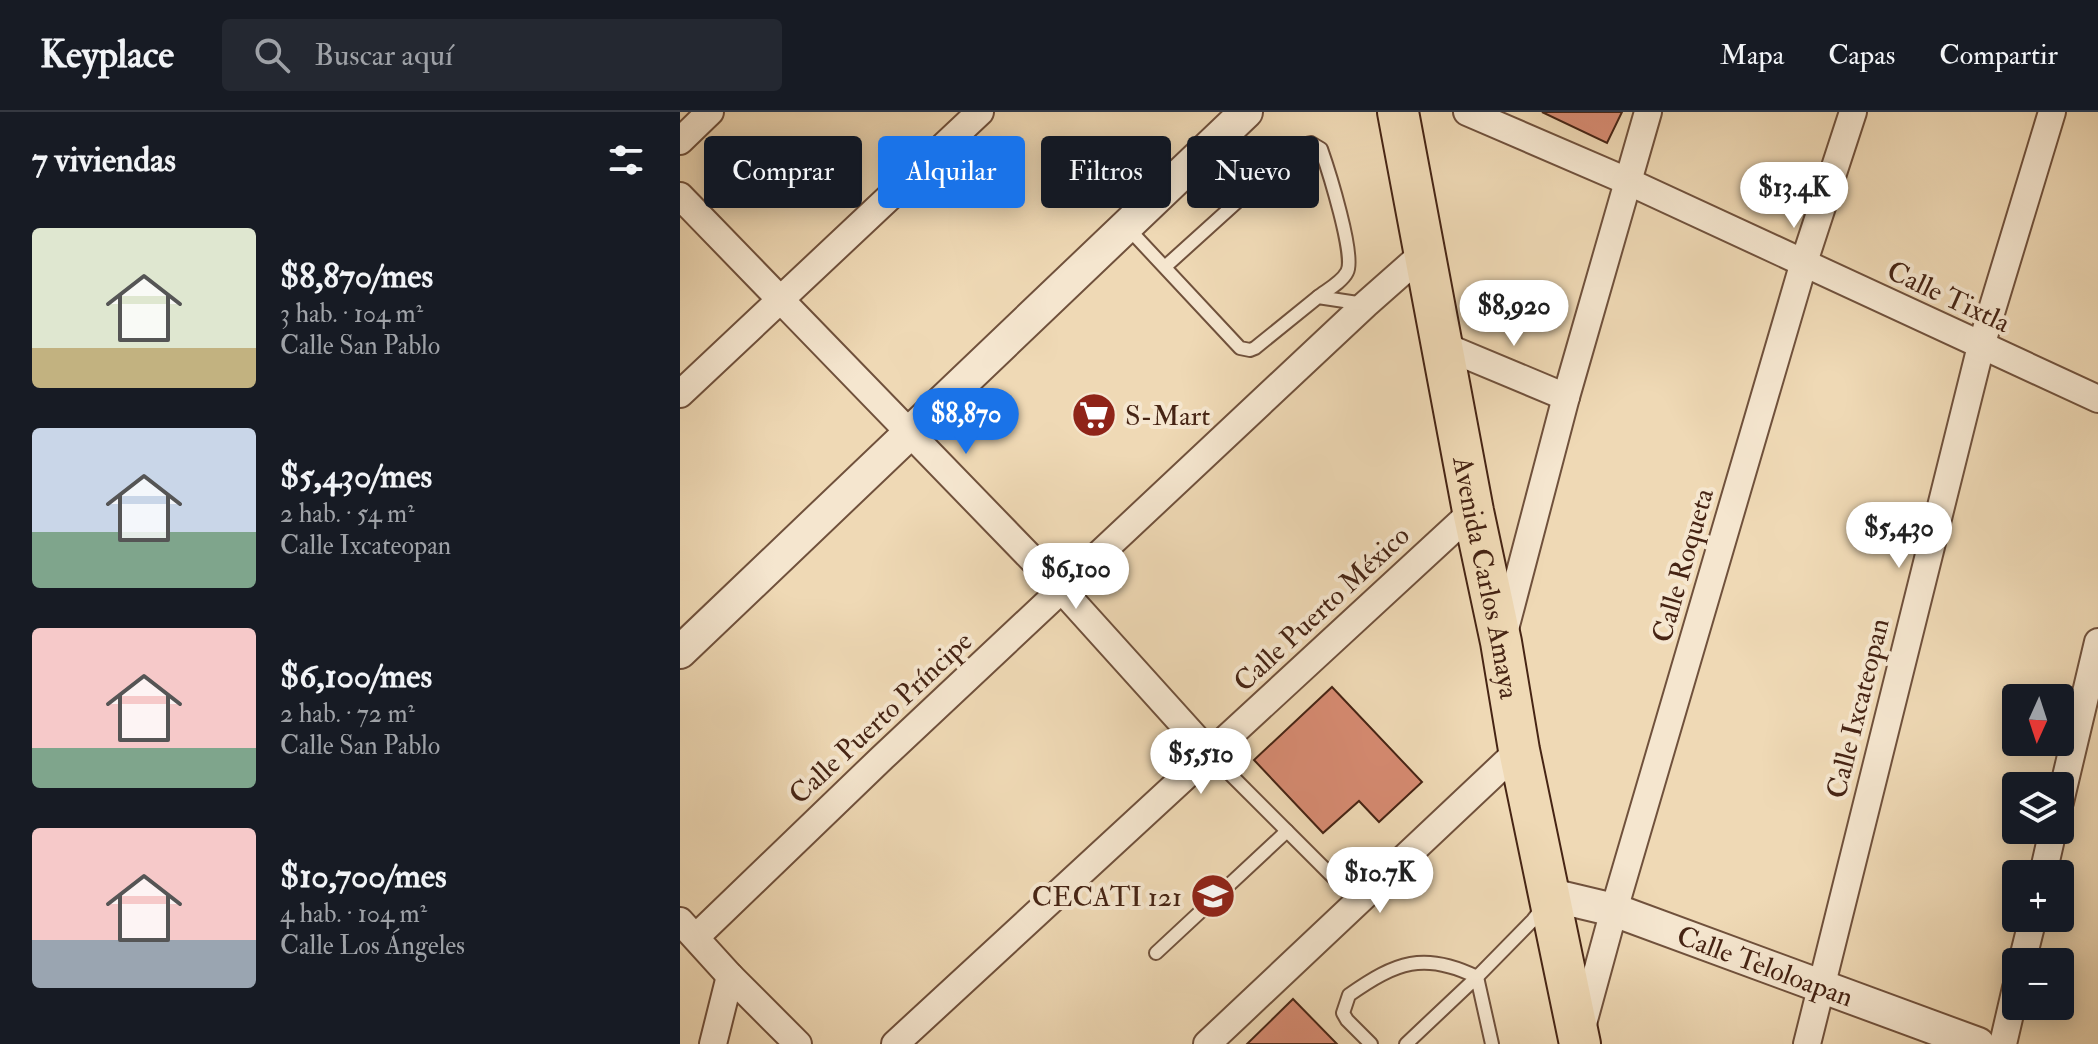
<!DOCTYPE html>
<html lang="es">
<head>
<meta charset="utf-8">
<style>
  :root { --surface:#171b24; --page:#242831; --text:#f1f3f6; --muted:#9ea1a6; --line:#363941; --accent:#1a73e8 }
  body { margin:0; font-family:"IM FELL Double Pica",serif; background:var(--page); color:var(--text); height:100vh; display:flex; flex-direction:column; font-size:30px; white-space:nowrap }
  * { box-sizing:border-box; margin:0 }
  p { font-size:26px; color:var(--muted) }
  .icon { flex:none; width:44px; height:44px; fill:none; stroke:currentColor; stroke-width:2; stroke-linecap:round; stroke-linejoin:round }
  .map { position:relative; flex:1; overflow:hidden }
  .sheet { display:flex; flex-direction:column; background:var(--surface); width:680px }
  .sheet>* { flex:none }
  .top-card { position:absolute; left:24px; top:24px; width:760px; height:72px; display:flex; gap:16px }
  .needle { width:52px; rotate:183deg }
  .buttons { position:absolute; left:1322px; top:572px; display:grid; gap:16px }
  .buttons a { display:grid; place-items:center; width:72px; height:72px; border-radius:8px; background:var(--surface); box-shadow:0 4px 20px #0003; font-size:40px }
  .price { position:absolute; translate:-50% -68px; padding:0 18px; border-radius:28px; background:#fff; color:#222; font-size:26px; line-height:52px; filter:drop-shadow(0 2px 4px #0008) }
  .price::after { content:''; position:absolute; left:50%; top:48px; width:24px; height:18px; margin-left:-12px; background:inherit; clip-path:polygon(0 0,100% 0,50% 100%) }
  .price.active { background:var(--accent); color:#fff }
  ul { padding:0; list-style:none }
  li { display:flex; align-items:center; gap:24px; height:200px; padding:0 32px }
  li span { display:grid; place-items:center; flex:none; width:224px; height:160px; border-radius:8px; color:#555 }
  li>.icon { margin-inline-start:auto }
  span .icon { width:96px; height:96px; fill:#fffc; stroke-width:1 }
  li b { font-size:34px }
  h2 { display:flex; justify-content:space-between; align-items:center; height:96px; padding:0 32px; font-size:34px }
  .pill { padding:0 28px; border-radius:8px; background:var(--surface); box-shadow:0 4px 20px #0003; font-size:28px; line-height:72px }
  .pill.active { background:var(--accent); color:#fff }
  header { display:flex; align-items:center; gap:48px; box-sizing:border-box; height:112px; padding:0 40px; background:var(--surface); border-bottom:2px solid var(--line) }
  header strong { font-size:38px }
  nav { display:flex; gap:44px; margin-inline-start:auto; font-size:28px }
  .search { width:560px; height:72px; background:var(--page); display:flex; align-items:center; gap:20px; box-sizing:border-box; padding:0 28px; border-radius:8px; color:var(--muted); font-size:30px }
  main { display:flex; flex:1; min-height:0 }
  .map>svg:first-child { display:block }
</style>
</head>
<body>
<header>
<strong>Keyplace</strong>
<div class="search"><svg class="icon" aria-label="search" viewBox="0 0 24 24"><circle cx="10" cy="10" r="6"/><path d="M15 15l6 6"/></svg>Buscar aquí</div>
<nav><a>Mapa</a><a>Capas</a><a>Compartir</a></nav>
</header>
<main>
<section class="sheet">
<h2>7 viviendas<svg class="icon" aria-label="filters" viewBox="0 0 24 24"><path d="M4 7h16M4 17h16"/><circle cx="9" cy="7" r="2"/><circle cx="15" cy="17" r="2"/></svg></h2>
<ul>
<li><span style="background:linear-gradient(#dfe7d0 75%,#c2b280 0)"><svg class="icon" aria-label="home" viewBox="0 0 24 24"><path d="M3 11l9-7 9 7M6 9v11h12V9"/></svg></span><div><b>$8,870/mes</b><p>3 hab. · 104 m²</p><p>Calle San Pablo</p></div></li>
<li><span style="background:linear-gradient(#c9d6e8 65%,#7fa58c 0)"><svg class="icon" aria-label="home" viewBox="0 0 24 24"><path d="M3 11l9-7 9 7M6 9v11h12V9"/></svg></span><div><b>$5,430/mes</b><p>2 hab. · 54 m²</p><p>Calle Ixcateopan</p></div></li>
<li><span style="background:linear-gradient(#f6c9c9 75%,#7fa58c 0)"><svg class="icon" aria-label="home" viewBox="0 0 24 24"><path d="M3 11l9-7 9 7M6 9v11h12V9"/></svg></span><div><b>$6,100/mes</b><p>2 hab. · 72 m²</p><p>Calle San Pablo</p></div></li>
<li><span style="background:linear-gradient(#f6c9c9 70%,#9aa5b1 0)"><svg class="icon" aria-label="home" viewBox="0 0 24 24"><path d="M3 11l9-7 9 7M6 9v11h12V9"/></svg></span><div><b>$10,700/mes</b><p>4 hab. · 104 m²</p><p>Calle Los Ángeles</p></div></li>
</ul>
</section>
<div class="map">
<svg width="1418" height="932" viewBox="0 0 1418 932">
  <rect width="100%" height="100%" fill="#efd9b5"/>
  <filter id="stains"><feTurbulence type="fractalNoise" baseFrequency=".0025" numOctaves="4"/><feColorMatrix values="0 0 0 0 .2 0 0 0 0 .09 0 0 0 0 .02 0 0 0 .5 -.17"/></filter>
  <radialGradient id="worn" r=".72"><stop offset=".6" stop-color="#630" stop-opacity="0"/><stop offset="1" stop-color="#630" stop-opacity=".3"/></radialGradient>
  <g fill="#d78b72" stroke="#462414" stroke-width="2">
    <path d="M862,0H942L927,31Z"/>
    <path d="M652,575L742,670L699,710L679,689L643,721L574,648Z"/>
    <path d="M613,887L657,932H567Z"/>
  </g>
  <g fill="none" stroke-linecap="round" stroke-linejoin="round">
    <g stroke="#70513c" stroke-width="16">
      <g id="service">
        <path d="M446,114L560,236L570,238L575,236L638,185L684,192"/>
        <path d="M486,154L620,33L631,31L641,37C648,57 676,145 667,160C662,170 647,178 638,185"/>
        <path d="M530,642L678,790"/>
        <path d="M476,841L607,719"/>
        <path d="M691,932L667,908L663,901L669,883C716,850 744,839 797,865L853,808L863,795"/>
        <path d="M726,932L797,865L812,932"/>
      </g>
    </g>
    <g stroke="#70513c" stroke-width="30">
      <g id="minor">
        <path d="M787,0L947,69L1418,287"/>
        <path d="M0,29L30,0"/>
        <path d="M0,84L382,478L530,642"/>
        <path d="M764,234L886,285"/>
        <path d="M0,282L300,0"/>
        <path d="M824,521L886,285L968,0"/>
        <path d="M1380,690L1418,530"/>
        <path d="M1363,762L1373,718"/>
        <path d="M0,809L50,864L118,932"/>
        <path d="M16,825L203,645L686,192L746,139"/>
        <path d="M1342,850L1353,806"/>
        <path d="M901,919L934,798L1124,150L1173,0"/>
        <path d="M33,932L50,864"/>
        <path d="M215,932L793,399"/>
        <path d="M527,932L839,638"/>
        <path d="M1127,932L1301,234L1372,0"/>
        <path d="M1323,932L1336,876"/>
      </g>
    </g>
    <g stroke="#70513c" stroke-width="36">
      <g id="tertiary">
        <path d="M0,540L566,0"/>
        <path id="s1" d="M871,783L934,798L1298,932"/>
      </g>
    </g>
    <g stroke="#462414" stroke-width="44">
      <g id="primary">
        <path id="s2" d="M718,0L793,399L821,530L839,638L900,932"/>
      </g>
    </g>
    <use href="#service" stroke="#f5e6cf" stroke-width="12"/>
    <use href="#minor" stroke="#f5e6cf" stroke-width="26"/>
    <use href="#tertiary" stroke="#f5e6cf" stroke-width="32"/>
    <use href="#primary" stroke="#efd9b5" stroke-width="40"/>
  </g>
  <defs>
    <g id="supermarket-disc" transform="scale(2.3)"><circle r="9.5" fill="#8f2418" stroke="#f5e6cf"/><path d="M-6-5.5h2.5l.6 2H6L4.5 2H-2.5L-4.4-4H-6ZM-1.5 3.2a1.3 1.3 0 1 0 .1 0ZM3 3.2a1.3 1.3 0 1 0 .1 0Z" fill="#fff"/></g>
    <g id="school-disc" transform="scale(2.3)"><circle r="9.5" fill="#8f2418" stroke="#f5e6cf"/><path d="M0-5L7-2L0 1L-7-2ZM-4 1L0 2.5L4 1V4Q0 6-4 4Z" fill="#fff"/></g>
  </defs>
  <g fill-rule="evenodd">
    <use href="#supermarket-disc" x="414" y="303"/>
    <use href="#school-disc" x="533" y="784"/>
  </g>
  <g text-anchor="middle" stroke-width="8" stroke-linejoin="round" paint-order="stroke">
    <g font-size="28" fill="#462414" stroke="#f5e6cf">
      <text transform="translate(1269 184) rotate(25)" y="10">Calle Tixtla</text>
      <text transform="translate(1002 453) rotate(-74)" y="10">Calle Roqueta</text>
      <text dy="10" stroke="none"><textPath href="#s2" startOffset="474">Avenida Carlos Amaya</textPath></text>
      <text transform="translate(641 496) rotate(-43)" y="10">Calle Puerto México</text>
      <text transform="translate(1177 596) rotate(-76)" y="10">Calle Ixcateopan</text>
      <text transform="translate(200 605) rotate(-43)" y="10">Calle Puerto Príncipe</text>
      <text dy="10" stroke="none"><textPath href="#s1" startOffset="226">Calle Teloloapan</textPath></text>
    </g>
    <g font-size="28" fill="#462414" stroke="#f5e6cf" text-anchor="start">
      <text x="445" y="313">S-Mart</text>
      <text x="502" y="794" text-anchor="end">CECATI 121</text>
    </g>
  </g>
  <rect width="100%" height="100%" filter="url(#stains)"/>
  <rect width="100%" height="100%" fill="url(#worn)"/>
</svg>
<div class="buttons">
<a><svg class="needle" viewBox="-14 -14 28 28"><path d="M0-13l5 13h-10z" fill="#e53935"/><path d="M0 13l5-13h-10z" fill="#9ea1a6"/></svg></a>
<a><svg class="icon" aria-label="layers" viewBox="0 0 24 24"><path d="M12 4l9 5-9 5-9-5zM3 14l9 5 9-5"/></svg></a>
<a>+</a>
<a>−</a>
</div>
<b class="price" style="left:1114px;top:118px">$13.4K</b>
<b class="price" style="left:834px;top:236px">$8,920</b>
<b class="price active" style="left:286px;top:344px">$8,870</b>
<b class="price" style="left:1219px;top:458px">$5,430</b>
<b class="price" style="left:396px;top:499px">$6,100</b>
<b class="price" style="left:521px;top:684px">$5,510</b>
<b class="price" style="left:700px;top:803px">$10.7K</b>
<div class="top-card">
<a class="pill">Comprar</a>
<a class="pill active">Alquilar</a>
<a class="pill">Filtros</a>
<a class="pill">Nuevo</a>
</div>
</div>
</main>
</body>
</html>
